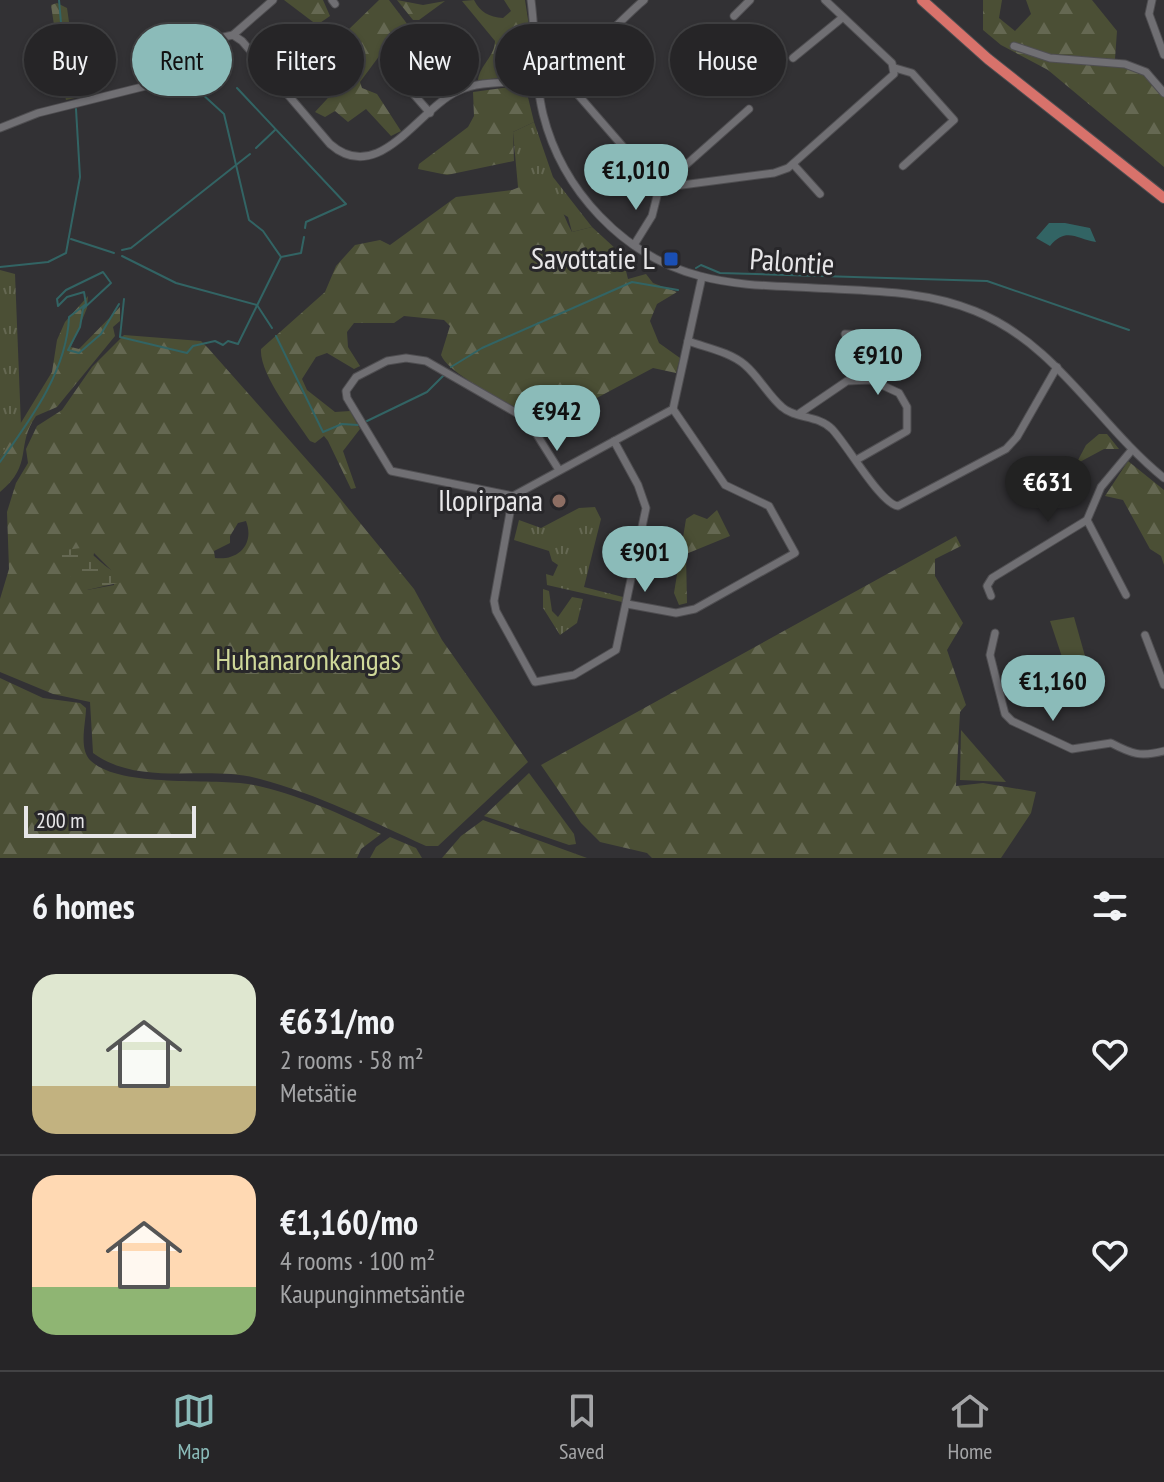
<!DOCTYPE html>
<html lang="en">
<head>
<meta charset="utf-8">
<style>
  :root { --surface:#262527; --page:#2e2d2f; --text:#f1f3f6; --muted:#a4a5a7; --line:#424244; --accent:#8bbbb9 }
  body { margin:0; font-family:"PT Sans Narrow",sans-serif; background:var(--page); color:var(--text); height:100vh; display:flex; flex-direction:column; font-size:30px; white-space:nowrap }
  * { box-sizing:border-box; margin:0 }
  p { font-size:26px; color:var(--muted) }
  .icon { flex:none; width:44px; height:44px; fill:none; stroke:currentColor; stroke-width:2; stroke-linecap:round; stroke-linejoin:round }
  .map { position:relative; height:858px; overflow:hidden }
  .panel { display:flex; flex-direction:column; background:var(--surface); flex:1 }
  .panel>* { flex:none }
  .top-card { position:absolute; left:24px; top:24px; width:1116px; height:72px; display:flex; gap:16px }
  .scale { position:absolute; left:24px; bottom:20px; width:172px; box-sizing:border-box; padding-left:8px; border:4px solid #e7e6e8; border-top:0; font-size:22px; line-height:28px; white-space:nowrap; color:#e7e6e8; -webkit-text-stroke:6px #28272a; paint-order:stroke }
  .price { position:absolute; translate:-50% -68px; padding:0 18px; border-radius:28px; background:var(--accent); color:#111; font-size:26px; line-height:52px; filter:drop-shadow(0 2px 4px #0008) }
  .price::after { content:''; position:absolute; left:50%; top:48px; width:24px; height:18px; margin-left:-12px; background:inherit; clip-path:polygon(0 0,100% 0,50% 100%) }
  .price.current { background:#222; color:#fff }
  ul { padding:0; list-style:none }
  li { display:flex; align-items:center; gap:24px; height:200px; padding:0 32px }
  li+li { border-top:2px solid var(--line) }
  li span { display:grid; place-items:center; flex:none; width:224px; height:160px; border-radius:24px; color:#555 }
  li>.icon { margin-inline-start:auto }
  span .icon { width:96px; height:96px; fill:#fffc; stroke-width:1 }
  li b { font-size:34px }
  h2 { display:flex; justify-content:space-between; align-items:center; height:96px; padding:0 32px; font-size:34px }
  .chip { padding:0 28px; border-radius:36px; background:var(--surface); box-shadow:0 2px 6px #0004,0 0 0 2px var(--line); font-size:28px; line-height:72px }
  .chip.current { background:var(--accent); color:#111 }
  .tabs { display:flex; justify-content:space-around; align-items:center; height:112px; border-top:2px solid var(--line); background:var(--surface); font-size:22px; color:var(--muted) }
  .tabs a { display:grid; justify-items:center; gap:4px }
  .tabs .current { color:var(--accent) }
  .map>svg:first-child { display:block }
</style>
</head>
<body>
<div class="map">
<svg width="1164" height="858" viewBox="0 0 1164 858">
  <defs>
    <pattern id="grass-tufts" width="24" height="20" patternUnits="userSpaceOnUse" patternTransform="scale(2)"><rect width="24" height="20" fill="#4b4f35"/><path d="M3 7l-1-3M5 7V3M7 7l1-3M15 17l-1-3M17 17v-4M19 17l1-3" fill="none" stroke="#656852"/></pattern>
    <pattern id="forest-firs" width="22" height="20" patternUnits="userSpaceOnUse" patternTransform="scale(2)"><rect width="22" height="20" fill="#4b4f35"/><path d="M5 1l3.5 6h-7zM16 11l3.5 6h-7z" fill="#656852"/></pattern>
    <pattern id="wetland-marsh" width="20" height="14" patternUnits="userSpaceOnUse" patternTransform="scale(2)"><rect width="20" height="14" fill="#4b4f35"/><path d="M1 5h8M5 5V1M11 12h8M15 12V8" fill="none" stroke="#656852"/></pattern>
  </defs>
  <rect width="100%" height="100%" fill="#323134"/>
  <g fill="url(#grass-tufts)">
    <path d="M534,122L553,177L592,227L572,232L568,217L518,187L513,132Z"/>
    <path d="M0,270L15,274L21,426L0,457Z"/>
    <path d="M595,507L601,519L584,587L623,597L622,602L547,585L546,574L553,576L558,565L552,561L549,551L514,540L519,520L541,528L579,508Z"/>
    <path d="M543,589L549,591L552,611L558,617L572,597L583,599L577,623L560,635L543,608Z"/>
  </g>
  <g fill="url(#forest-firs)" fill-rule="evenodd">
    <path d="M284,0H323L330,16L317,25Z"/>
    <path d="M379,0H389L411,29L380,55L360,82L362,88L377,94L401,131L391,136L366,109L348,122L335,111L325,117L315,112L338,87L311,66Z"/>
    <path d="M397,0L423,5L445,1L419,20H413Z"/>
    <path d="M474,0C480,12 489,17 503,18L511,11L504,0H525C533,53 542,77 478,80C480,65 495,56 495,41L462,1Z"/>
    <path d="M983,0H1002L999,18L1015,31L1031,14L1026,0H1092L1117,31L1115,59L1132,64L1164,91V167L1048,70L1001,45L983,30Z"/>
    <path d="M57,3L67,8L70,29L67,48L79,97L66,100L50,34L54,25L51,5Z"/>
    <path d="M525,85L534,122L513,132L514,161L447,175L418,169L419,164L468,127L474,116L473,92Z"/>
    <path d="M527,184C561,190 560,211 572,232L592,227L617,250L619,270L626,271L628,279L646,274L653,283L677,292L657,304L650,321L659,343L680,358L676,373L653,368L546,425C520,407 451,378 441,355L450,326L444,320L404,316L394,323H354L347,332L348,347L360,366L354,369L327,353L316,357L302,379L307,390L335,412L350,411L360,429L343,451L356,488L351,489L328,441L324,436L315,443L310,441C296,420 259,374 261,349L325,292L336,266L355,245L380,240L390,245L456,197L512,190Z"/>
    <path d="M88,296L87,308L71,347L79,349L120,307V321L113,327L115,336L57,407L36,416C15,446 34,464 0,492V457L52,372L57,340L65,322Z"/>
    <path d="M124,335L201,341L208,348L330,486L414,589L442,640L528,762L438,846H426C373,822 317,794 260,779C207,764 141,788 93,753L90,702L53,694L0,672V599L9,569L7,512L16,483L28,463L26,449L37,426L62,410L92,367ZM246,521C255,544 238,561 215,558L214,551L230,543V536L238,523ZM94,553L113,572L114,585L87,590Z"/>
    <path d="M1099,434H1107L1119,449H1104L1076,464L1086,445Z"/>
    <path d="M1128,461L1164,490V565L1161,556L1150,549L1123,500L1105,496Z"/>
    <path d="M717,510L730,536L686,554L687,603L679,605L674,593L686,519L694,514L707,519Z"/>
    <path d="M956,536L961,546L935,559V576L963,623L947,650L966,705L960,712L956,786L983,783L1036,792L1031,813L1001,858H652L647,853L600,842L581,823L541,765Z"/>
    <path d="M0,678L43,698L80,703L86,708C86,723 78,749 91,761C120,788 209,778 248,784C289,791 344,815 381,834L361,849L357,858H0Z"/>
    <path d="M961,730L1006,782L960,780Z"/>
    <path d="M529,773L574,834L576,844L569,845L484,816Z"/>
    <path d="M483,820L587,858H442L461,836Z"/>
    <path d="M390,837L416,848L422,858H370L376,847Z"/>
  </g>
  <path fill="url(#wetland-marsh)" d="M81,548C97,554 103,569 121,574L122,582L87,590L53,561L57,551Z"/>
  <path fill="#4b4f35" d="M1074,617L1087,663L1073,671L1066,669L1050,621Z"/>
  <path fill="#326464" d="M1065,223L1090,228L1096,242C1077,240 1067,226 1050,246L1036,238L1049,223Z"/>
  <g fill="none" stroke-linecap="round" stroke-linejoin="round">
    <g stroke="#326464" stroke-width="2">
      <path d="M59,0L64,57L74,97"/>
      <path d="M177,71L224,114L249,220L263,231L281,257"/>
      <path d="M237,88L346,204L306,222L305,228"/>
      <path d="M256,148L275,130"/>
      <path d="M71,239L114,253"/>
      <path d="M122,250L131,248L250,154"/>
      <path d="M122,256L176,283L257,305L272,328"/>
      <path d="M0,267L48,262L66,253L80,177L76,109"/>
      <path d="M696,268L701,265L720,273L987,281L1129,330"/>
      <path d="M124,299L120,337L187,353L193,346L215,341L223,345L228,341L238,344L281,257L301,253L304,237"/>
      <path d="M276,336L323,432L342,424L358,425"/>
      <path d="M451,367L482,348L632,282L678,290"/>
      <path d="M367,421L427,392L444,375"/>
      <path d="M0,462C30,420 67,371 69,317L86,304L84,292L67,297L58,306L57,299L66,290L103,272L111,283L83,309L80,327L68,350L79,353L101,334L119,304"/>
    </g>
    <g stroke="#4f4e51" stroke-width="9">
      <g id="minor">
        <path d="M332,0L335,4"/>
        <path d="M531,0C536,38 534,77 543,114C562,190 623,256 700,276C737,286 776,286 814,288C869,291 924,290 975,311C1057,344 1098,425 1164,478"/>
        <path d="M1152,0L1149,14L1164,55"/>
        <path d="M734,16L750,0"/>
        <path d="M233,35L242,41L330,144C379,187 418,109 458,91C487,77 525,87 555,76C578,68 622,18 644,0"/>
        <path d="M1014,46L1050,58L1125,64L1146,72L1164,93"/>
        <path d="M793,58L842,18"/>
        <path d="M895,68L912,73L954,120L903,166"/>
        <path d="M560,74L659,188"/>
        <path d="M403,82L430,113"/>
        <path d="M0,128L38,113L150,85L205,41L233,35L273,0"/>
        <path d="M793,164L820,194"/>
        <path d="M661,187L749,109"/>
        <path d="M659,188L774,173L788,168L894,74L892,63L825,0"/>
        <path d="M634,245L652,216L659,188"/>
        <path d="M845,334L871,335V380"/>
        <path d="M688,341C707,348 730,352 745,365C759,377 768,395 782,407C795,419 818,415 832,429C848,446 881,504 898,506L1006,449L1017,437L1057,367"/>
        <path d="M800,413L847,381L871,380L899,393L907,407V431L858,459"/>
        <path d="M559,470L527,419L426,361L406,358L387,361L356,377L346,391L347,398L391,471L513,496L673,409L702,277"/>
        <path d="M513,496L494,601L496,611L535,682L574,675L616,650L646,508L638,485L614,441"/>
        <path d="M1087,520L1126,595"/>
        <path d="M991,596L987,586L992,578L1087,520L1101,487L1131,451"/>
        <path d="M627,604L676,613L695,609L795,553L769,506L725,485L673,409"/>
        <path d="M995,633L990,655L1005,714L1012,721L1072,749L1111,743C1132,754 1140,757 1164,751"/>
        <path d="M1145,635L1164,685"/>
      </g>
    </g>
    <g stroke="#4f4e51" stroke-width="12">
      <path id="highway" d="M922,0L988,59L1164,198"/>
    </g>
    <use href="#minor" stroke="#706f73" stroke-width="7"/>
    <use href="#highway" stroke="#d8726b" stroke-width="10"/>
  </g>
  <rect fill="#1a4fb4" stroke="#28272a" stroke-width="3" x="663" y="251" width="16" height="16" rx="4"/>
  <circle fill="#8d6e63" stroke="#28272a" stroke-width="3" cx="559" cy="501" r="8"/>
  <g text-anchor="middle" stroke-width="6" stroke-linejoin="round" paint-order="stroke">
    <g font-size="30" fill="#e7e6e8" stroke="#28272a" text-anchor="end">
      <text x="655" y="269">Savottatie L</text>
      <text x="543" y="511">Ilopirpana</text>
    </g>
    <g font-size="30" fill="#e7e6e8" stroke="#28272a">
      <text transform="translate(792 262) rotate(4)" y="10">Palontie</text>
    </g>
    <g font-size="30" fill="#cfd899" stroke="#28272a">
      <text x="308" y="670">Huhanaronkangas</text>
    </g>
  </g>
</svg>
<div class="scale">200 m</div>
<b class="price" style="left:636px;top:212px">€1,010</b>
<b class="price" style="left:878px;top:397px">€910</b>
<b class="price" style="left:557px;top:453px">€942</b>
<b class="price current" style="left:1048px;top:524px">€631</b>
<b class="price" style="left:645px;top:594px">€901</b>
<b class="price" style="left:1053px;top:723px">€1,160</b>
<div class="top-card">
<a class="chip">Buy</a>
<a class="chip current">Rent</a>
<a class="chip">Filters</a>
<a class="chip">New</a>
<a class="chip">Apartment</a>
<a class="chip">House</a>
</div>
</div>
<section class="panel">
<h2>6 homes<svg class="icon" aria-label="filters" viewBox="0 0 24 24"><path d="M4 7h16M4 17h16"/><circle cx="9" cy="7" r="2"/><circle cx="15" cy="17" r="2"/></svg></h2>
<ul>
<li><span style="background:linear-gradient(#dfe7d0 70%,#c2b280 0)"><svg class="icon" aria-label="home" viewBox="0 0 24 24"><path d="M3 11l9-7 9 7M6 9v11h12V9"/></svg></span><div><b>€631/mo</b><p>2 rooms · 58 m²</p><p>Metsätie</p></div><svg class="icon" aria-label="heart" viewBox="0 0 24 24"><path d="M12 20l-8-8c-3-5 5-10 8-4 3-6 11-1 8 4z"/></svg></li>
<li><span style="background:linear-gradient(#ffd9b3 70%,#8fb573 0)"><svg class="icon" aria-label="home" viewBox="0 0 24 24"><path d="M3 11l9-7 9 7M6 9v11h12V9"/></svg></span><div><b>€1,160/mo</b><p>4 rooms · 100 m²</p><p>Kaupunginmetsäntie</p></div><svg class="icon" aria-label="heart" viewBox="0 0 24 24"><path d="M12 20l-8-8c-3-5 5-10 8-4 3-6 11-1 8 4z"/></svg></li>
</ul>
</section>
<nav class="tabs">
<a class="current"><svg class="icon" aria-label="map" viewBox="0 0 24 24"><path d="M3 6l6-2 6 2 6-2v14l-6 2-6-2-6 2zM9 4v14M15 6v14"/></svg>Map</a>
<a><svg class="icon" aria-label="saved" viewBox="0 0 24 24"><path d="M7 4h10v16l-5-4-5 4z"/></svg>Saved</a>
<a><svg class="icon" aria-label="home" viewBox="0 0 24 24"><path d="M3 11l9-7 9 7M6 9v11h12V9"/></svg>Home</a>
</nav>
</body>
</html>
